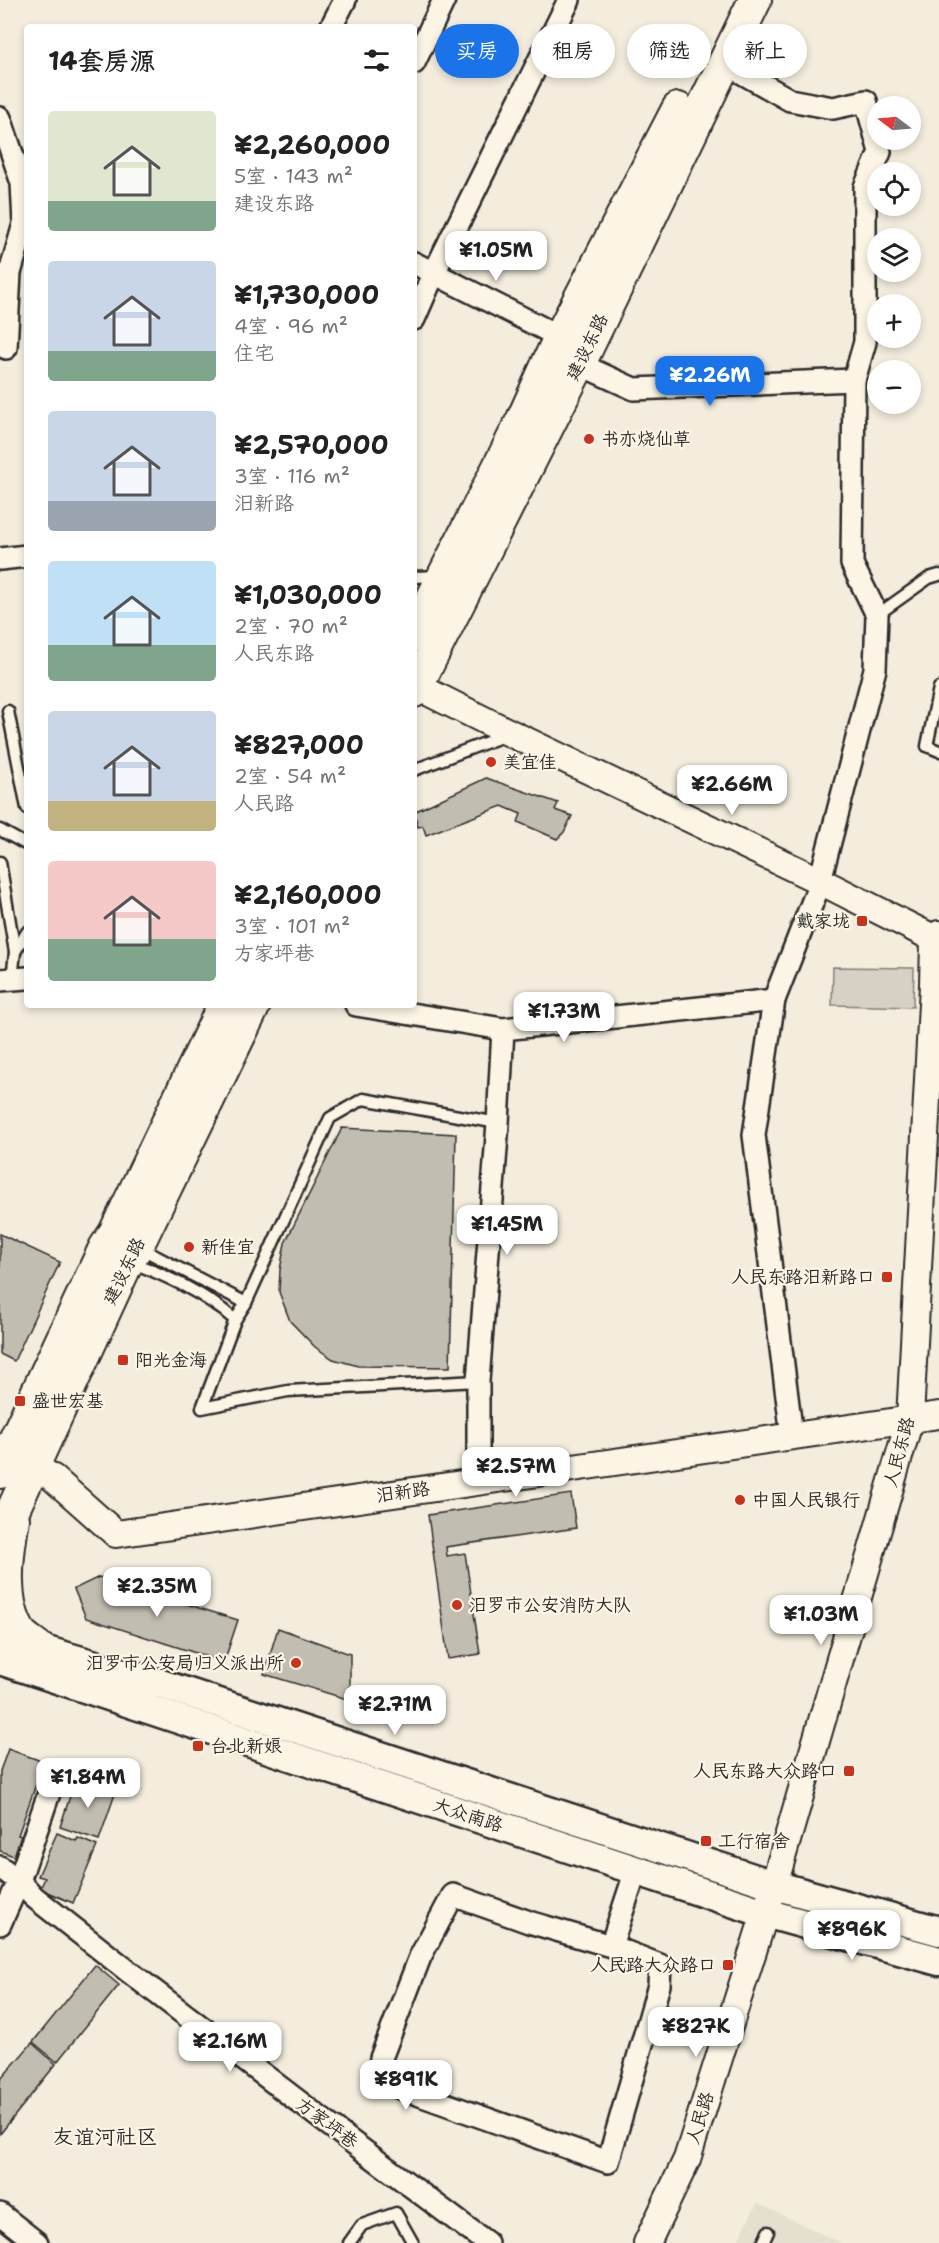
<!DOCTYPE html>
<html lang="zh">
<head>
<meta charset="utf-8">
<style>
  :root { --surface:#fff; --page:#f6f6f6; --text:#222; --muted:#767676; --accent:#1a73e8 }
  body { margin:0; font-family:"Shantell Sans","LXGW WenKai TC",sans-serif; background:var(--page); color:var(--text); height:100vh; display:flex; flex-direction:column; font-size:22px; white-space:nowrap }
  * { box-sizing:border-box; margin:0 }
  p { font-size:20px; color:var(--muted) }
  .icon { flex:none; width:33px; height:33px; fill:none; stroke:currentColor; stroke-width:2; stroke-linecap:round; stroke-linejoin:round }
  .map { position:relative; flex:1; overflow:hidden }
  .panel { position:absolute; left:24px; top:24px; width:393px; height:984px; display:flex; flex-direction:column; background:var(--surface); border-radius:6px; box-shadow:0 3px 9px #0003 }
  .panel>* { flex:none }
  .banner { position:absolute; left:435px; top:24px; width:414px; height:54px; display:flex; gap:12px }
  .needle { width:39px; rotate:286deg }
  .tools { position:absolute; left:867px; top:96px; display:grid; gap:12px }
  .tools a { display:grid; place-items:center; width:54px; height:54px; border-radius:50%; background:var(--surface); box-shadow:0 3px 9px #0003; font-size:30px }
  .price { position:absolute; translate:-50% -51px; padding:0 14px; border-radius:12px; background:#fff; color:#222; font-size:20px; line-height:39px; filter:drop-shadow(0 2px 3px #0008) }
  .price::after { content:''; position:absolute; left:50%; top:36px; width:18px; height:14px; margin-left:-9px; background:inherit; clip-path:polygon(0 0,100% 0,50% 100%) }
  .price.current { background:var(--accent); color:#fff }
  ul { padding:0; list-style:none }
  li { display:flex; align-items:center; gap:18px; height:150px; padding:0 24px }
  li span { display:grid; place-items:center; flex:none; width:168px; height:120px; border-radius:6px; color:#555 }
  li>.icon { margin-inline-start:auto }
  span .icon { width:72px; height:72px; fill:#fffc; stroke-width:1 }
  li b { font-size:26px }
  h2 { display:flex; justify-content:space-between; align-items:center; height:72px; padding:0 24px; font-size:26px }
  .chip { padding:0 21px; border-radius:27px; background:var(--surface); box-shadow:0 3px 9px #0003; font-size:21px; line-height:54px }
  .chip.current { background:var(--accent); color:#fff }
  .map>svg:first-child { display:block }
</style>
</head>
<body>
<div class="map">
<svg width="939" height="2243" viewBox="0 0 939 2243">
  <rect width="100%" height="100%" fill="#f4edde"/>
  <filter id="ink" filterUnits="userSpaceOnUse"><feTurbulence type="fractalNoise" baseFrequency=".0167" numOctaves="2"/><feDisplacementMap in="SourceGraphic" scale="12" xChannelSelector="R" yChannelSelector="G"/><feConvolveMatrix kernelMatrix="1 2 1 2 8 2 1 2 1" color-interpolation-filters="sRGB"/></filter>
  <g filter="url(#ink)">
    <path fill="#e5dfd0" d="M757,2203L841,2243H737Z"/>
    <path fill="#d6d1c4" stroke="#807e78" stroke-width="1.5" d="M833,967L914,968L913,1007L832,1005Z"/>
    <g fill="#c2bdb1" stroke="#2b2b2b" stroke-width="1.5">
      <path d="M486,778L558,803L555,810L572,816L564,832L557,839L518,822L521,814L502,806L426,835L423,826L418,827L414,812Z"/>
      <path d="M342,1128L456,1134L450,1367L358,1366L333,1359L315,1347L290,1321L279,1292L280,1270L285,1243Z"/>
      <path d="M0,1234L60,1262L14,1361L0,1354Z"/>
      <path d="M571,1494L576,1528L446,1547L447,1556L465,1553L480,1654L448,1659L428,1515Z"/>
      <path d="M99,1577L238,1620L224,1662L86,1618L74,1589Z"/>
      <path d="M278,1628L350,1654V1700L264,1674Z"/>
      <path d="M8,1749L44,1762L18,1835L21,1836L14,1856L0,1851V1771Z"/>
      <path d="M76,1778L116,1791L99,1840L60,1827Z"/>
      <path d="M57,1833L76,1841L78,1838L97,1846L73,1903L40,1889L45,1878L38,1876Z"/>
      <path d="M95,1965L119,1985L57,2062L33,2042Z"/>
      <path d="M32,2043L56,2064L0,2134V2080Z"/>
    </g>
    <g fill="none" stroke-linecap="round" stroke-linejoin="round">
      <g stroke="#2b2b2b" stroke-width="15">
        <g id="service">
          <path d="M414,577L439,576"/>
          <path d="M877,615L929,578L939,575"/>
          <path d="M939,688L927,746L939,751"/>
          <path d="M8,711L27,808"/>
          <path d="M414,770L506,735"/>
          <path d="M0,830L27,845"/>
          <path d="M0,862L15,952L12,979"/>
          <path d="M15,952L27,932"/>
          <path d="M140,1248L246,1303"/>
          <path d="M129,1261C166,1276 205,1293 235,1320"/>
          <path d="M478,1381L288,1391L202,1408L235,1320L246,1303L330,1118L363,1099L498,1123"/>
          <path d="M349,2243L362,2225L396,2213L413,2243"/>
          <path d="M763,2243L768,2232"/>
        </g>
      </g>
      <g stroke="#2b2b2b" stroke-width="26">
        <g id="minor">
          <path d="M331,27L345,0"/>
          <path d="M723,62L790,100L833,108L866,101L880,152L865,187V342L854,380L852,564L877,615L875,669L818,888L774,1000L754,1135L792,1436"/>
          <path d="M414,63L444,0"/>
          <path d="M0,118L22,183L24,224L10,273L6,348"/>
          <path d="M414,263L560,337"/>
          <path d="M414,319L434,273L569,0"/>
          <path d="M579,364L634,389L854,380"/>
          <path d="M0,559L27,556"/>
          <path d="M0,980L27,978"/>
          <path d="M356,1005L503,1029L774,1000"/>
          <path d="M478,1481V1381L498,1123L503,1029"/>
          <path d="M0,1867L19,1881L34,1897L128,1971L328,2124L487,2243"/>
          <path d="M0,1924L19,1881L50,1790"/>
          <path d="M611,1946L660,1965L659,1985L608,2162L378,2080L381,2058L420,1957L453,1895L529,1922L611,1946L636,1870"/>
          <path d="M0,2214L37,2243"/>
        </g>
      </g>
      <g stroke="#2b2b2b" stroke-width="30">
        <g id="tertiary">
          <path d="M414,685L510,733L820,881L939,941"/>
          <path d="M34,1466L53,1478L116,1534L939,1415"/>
          <path d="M647,2243L687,2159L774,1885L910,1419L933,985L934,940L939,934"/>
        </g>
      </g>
      <g stroke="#2b2b2b" stroke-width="33">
        <g id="secondary">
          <path d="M0,1633L40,1649L161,1684L774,1885L939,1931"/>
          <path d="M0,1660L765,1913L939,1961"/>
        </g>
      </g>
      <g stroke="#2b2b2b" stroke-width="36">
        <g id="primary">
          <path d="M414,635L523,419L560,337L678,109"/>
          <path d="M414,691L579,364L755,0"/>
          <path d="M0,1472L105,1248L115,1233L224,1005"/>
          <path d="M13,1519C7,1554 0,1603 21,1634C26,1639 34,1644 40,1649"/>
          <path d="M0,1538L128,1260L137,1246L254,1005"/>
        </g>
      </g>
      <use href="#service" stroke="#fcf5e5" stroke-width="10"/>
      <use href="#minor" stroke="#fcf5e5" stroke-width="21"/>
      <use href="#tertiary" stroke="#fcf5e5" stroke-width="26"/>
      <use href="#secondary" stroke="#fcf5e5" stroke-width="28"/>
      <use href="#primary" stroke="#fcf5e5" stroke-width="32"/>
    </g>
  </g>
  <g fill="#c8321e" stroke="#fcf5e5" stroke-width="2">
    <circle cx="589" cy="439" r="6"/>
    <circle cx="491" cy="762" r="6"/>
    <rect x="856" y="915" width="12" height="12" rx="3"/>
    <circle cx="189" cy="1247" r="6"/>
    <rect x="881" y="1271" width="12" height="12" rx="3"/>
    <rect x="117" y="1354" width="12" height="12" rx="3"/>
    <rect x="14" y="1395" width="12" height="12" rx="3"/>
    <circle cx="740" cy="1500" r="6"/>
    <circle cx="457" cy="1605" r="6"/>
    <circle cx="296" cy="1663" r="6"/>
    <rect x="192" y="1740" width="12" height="12" rx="3"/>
    <rect x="843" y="1765" width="12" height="12" rx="3"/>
    <rect x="700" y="1835" width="12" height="12" rx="3"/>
    <rect x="722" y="1959" width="12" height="12" rx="3"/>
  </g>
  <g text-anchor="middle" stroke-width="4.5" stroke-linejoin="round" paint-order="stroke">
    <g font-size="18" fill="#2b2b2b" stroke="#fcf5e5">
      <text transform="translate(587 347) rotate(-64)" y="6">建设东路</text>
      <text transform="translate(124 1271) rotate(-64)" y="6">建设东路</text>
      <text transform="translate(899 1452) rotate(-75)" y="6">人民东路</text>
      <text transform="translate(403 1492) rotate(-8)" y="6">汨新路</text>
      <text transform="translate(468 1815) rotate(18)" y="6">大众南路</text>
      <text transform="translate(700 2118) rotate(-73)" y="6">人民路</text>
      <text transform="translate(327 2123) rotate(37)" y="6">方家坪巷</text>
    </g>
    <g font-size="18" fill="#2b2b2b" stroke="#fcf5e5" text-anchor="start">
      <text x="601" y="445">书亦烧仙草</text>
      <text x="503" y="768">美宜佳</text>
      <text x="850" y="927" text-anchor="end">戴家垅</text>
      <text x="201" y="1253">新佳宜</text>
      <text x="875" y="1283" text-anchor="end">人民东路汨新路口</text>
      <text x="135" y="1366">阳光金海</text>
      <text x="32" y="1407">盛世宏基</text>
      <text x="752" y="1506">中国人民银行</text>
      <text x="469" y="1611">汨罗市公安消防大队</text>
      <text x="284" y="1669" text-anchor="end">汨罗市公安局归义派出所</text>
      <text x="210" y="1752">台北新娘</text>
      <text x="837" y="1777" text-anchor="end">人民东路大众路口</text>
      <text x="718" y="1847">工行宿舍</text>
      <text x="716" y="1971" text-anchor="end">人民路大众路口</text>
    </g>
    <g font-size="21" fill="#2b2b2b" stroke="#fcf5e5">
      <text x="105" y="2144">友谊河社区</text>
    </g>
  </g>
</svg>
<div class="tools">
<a><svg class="needle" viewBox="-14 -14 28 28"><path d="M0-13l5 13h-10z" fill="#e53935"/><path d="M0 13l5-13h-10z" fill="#767676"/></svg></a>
<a><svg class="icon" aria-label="locate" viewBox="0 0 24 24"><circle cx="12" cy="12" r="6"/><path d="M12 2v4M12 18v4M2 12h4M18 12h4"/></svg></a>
<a><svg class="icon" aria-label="layers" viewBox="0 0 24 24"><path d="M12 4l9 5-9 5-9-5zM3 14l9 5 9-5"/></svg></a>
<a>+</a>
<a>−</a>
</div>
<b class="price" style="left:496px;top:282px">¥1.05M</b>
<b class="price current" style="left:710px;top:407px">¥2.26M</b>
<b class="price" style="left:732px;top:816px">¥2.66M</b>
<b class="price" style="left:564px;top:1043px">¥1.73M</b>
<b class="price" style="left:507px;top:1256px">¥1.45M</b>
<b class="price" style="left:516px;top:1498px">¥2.57M</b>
<b class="price" style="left:157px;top:1618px">¥2.35M</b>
<b class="price" style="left:821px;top:1646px">¥1.03M</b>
<b class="price" style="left:395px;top:1736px">¥2.71M</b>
<b class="price" style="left:88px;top:1809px">¥1.84M</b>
<b class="price" style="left:852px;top:1961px">¥896K</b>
<b class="price" style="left:696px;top:2058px">¥827K</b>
<b class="price" style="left:230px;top:2073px">¥2.16M</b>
<b class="price" style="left:406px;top:2111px">¥891K</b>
<div class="banner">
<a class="chip current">买房</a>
<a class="chip">租房</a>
<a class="chip">筛选</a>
<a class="chip">新上</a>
</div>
<section class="panel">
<h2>14套房源<svg class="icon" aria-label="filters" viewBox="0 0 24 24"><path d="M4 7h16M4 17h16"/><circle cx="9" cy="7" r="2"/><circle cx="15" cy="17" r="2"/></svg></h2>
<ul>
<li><span style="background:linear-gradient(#dfe7d0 75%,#7fa58c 0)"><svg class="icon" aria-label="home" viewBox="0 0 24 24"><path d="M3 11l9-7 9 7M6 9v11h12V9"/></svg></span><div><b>¥2,260,000</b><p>5室 · 143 m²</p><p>建设东路</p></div></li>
<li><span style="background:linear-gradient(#c9d6e8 75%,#7fa58c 0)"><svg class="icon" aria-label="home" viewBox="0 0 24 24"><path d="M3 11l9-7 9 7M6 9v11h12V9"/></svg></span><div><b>¥1,730,000</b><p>4室 · 96 m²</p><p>住宅</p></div></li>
<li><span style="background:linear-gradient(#c9d6e8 75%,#9aa5b1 0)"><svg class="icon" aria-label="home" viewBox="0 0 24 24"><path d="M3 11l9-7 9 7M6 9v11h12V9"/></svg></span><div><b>¥2,570,000</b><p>3室 · 116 m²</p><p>汨新路</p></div></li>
<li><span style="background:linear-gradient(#bfe0f5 70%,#7fa58c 0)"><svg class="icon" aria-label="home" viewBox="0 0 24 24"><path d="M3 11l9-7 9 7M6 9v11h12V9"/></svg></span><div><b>¥1,030,000</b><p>2室 · 70 m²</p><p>人民东路</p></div></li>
<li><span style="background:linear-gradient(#c9d6e8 75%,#c2b280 0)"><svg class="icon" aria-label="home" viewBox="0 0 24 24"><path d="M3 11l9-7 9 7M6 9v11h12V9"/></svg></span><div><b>¥827,000</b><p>2室 · 54 m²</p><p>人民路</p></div></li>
<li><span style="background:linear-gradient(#f6c9c9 65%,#7fa58c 0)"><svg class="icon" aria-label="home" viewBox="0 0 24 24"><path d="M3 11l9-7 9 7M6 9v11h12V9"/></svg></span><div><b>¥2,160,000</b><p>3室 · 101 m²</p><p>方家坪巷</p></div></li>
</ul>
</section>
</div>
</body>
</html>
